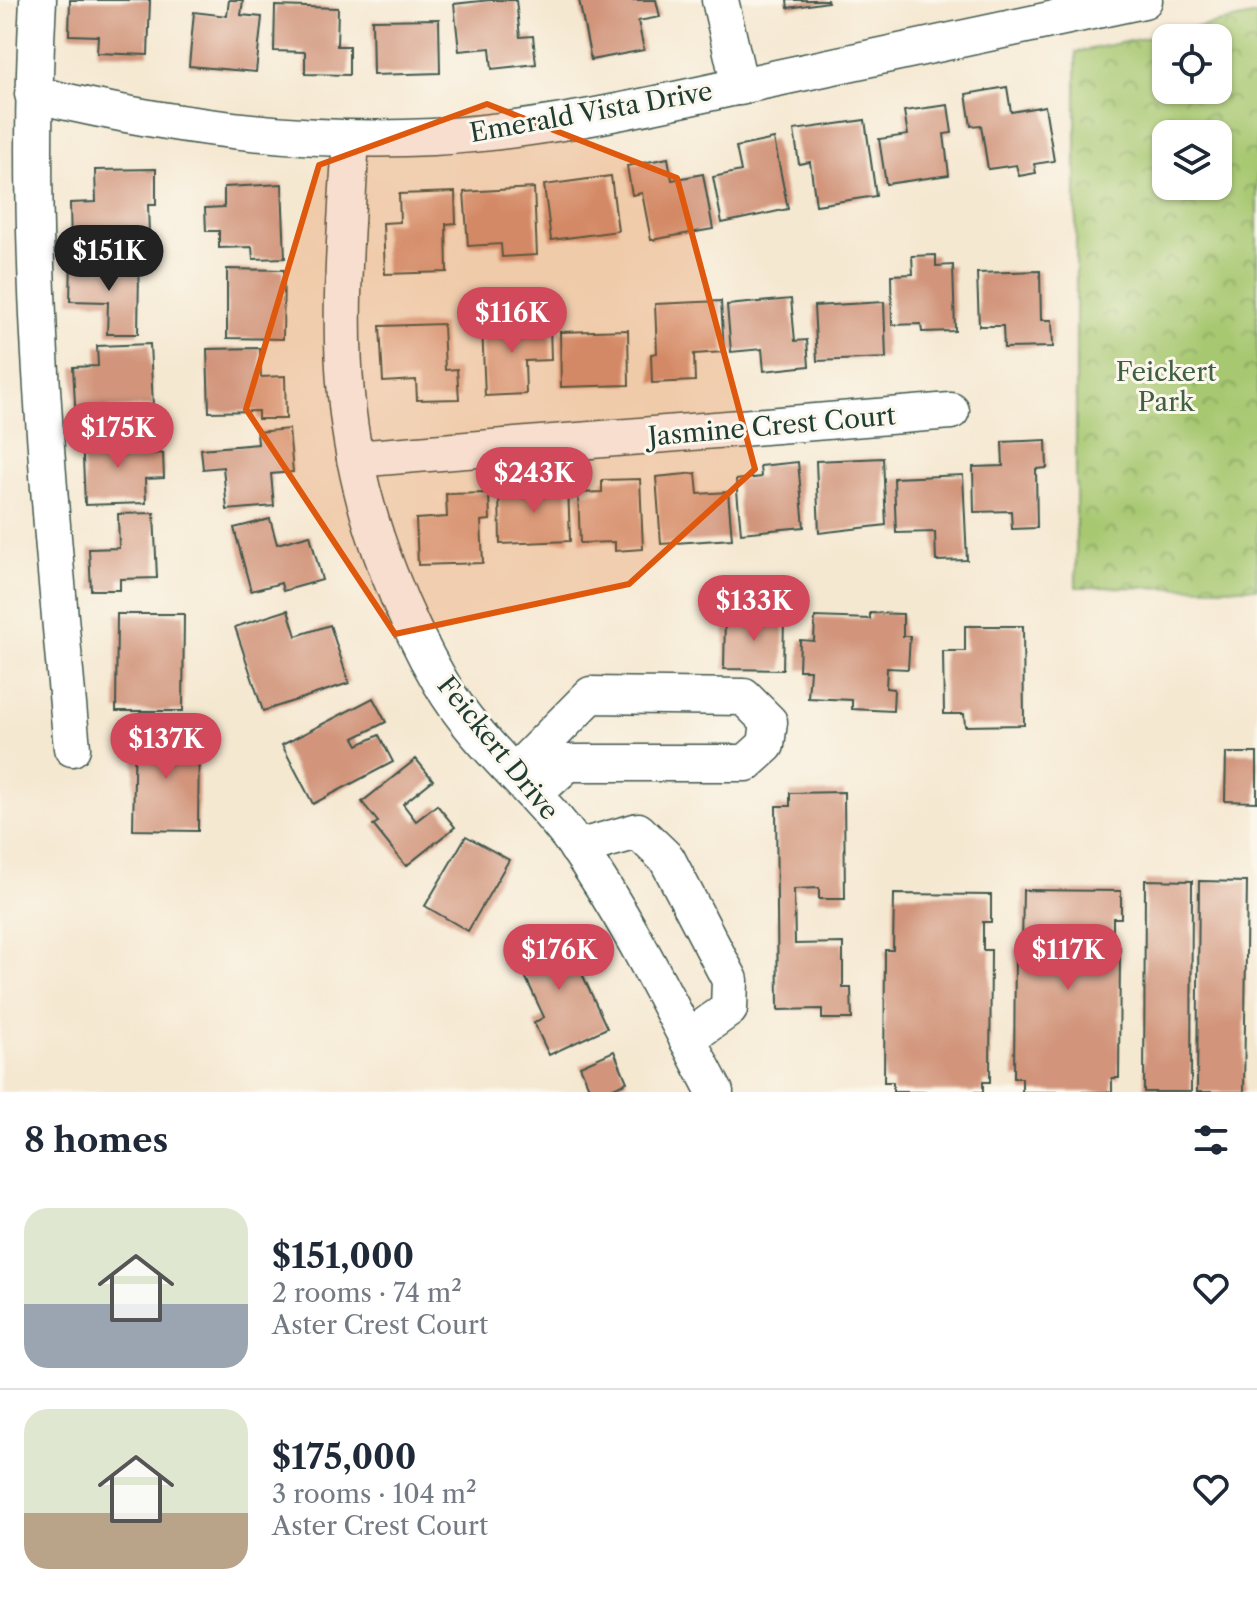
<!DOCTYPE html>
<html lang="en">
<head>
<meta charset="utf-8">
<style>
  :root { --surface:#fff; --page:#f2f2f3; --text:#1f2937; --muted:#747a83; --line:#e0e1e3; --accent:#d1495b }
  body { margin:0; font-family:"Libre Caslon Text",serif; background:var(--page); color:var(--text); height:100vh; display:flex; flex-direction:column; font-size:30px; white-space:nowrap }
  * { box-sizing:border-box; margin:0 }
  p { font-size:26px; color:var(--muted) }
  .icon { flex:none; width:44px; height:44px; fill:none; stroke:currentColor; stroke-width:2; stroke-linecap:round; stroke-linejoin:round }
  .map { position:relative; height:1092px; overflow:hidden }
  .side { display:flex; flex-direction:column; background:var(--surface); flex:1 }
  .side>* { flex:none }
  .tools { position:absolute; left:1152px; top:24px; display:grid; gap:16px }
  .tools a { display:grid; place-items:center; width:80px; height:80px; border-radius:16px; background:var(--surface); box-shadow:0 2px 6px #0004; font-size:40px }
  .price { position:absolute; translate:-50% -68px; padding:0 18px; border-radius:28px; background:var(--accent); color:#fff; font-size:26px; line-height:52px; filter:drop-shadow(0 2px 4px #0008) }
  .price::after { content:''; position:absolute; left:50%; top:48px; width:24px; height:18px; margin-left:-12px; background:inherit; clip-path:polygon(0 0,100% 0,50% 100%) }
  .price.on { background:#222; color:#fff }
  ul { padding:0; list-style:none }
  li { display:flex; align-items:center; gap:24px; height:200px; padding:0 24px }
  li+li { border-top:2px solid var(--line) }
  li span { display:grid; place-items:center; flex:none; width:224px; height:160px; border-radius:24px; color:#555 }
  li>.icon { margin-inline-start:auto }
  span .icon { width:96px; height:96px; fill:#fffc; stroke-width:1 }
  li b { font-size:34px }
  h2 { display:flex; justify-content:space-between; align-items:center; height:96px; padding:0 24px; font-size:34px }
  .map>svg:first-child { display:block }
</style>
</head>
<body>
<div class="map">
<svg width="1257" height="1092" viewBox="0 0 1257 1092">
  <defs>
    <pattern id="park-crowns" width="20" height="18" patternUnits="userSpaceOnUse" patternTransform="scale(2)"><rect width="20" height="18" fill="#a7c871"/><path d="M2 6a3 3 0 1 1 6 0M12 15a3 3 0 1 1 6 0" fill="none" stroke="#87a45e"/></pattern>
  </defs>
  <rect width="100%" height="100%" fill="#fbf7ec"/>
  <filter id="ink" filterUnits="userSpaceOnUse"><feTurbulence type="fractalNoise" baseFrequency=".0125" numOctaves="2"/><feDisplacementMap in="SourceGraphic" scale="16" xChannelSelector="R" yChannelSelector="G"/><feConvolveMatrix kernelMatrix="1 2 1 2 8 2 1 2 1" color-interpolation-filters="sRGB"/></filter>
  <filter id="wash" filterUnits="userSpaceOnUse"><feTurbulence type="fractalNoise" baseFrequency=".006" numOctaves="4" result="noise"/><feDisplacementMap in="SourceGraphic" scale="32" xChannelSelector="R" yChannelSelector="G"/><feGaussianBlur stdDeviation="1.8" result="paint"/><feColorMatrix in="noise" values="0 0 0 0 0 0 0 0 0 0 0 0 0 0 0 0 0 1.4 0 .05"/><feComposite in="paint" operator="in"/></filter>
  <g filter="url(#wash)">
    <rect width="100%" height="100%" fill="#f5e8d1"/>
    <path fill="url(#park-crowns)" stroke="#638252" stroke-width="2" fill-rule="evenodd" d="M1257,15V588L1076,587V52ZM1166,38H1218V90H1166ZM1166,134H1218V186H1166Z"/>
    <g id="blocks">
      <g fill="#d2957c">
        <path d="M70,0H150L148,55L97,53L98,36L69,35Z"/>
        <path d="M229,0H243L241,15L262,17L256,72L189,66L194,12L227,16Z"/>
        <path d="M490,0H516L520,37L533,36L536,64L492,69L490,48L459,51L454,4Z"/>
        <path d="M579,0H656L660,17L638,21L644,50L591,60Z"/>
        <path d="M787,0H827L828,2L788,8Z"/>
        <path d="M275,6L338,8L337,46H349V75L305,74V52L274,51Z"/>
        <path d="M439,19L440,73L373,75L372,20Z"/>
        <path d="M1007,87L1011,112L1045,106L1054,161L1034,164L1036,173L1019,176L1016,165L988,169L981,125L971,126L966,94Z"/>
        <path d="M948,105L952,133L944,134L949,175L886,184L879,139L908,135L904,111Z"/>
        <path d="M865,120L876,196L816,205L810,162L799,164L794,130Z"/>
        <path d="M774,139L788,209L722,223L713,177L741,171L736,147Z"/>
        <path d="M668,158L672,180L703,174L713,229L651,240L642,193L632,195L627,166Z"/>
        <path d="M156,169V205H148L149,235L103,236V245L71,246L70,203L96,202L95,170Z"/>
        <path d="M611,176L618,231L551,240L544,185Z"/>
        <path d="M282,184L285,258L253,259L252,247L219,248V231H206L205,208L224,207V187Z"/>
        <path d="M534,188L537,255L502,257L501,244L468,246L464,192Z"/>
        <path d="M455,192L456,223L446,224L447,272L385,274L383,223L400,222L399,194Z"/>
        <path d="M936,255V266L953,265L955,331L922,332L921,324L892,325L891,275L913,274L912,256Z"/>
        <path d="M71,260L98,261V269H139L138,334H107L108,302L70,301Z"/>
        <path d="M227,269L284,270L283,339L227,338Z"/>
        <path d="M1040,271L1041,320H1052L1053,347L1004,348L1003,326H979L977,273Z"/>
        <path d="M791,299L795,341L807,340L809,366L764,371L762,349L731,352L727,305Z"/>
        <path d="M721,301L724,352L694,354L695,381L652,383L651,354L657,353L655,304Z"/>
        <path d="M884,302L886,358L817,361L814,306Z"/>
        <path d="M550,323L551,360L525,361L526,394L485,396L482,326Z"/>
        <path d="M443,324L445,370L457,369L459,399L417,400L416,380L383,382L380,326Z"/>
        <path d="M628,330L629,385L561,387L560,332Z"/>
        <path d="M150,344L153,406L107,408L108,420L76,422L73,367L98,366L97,346Z"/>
        <path d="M260,348L261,377L285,376L286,419H258V411L209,412L207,349Z"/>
        <path d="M289,429L293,472L271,474L274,506L227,510L223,467L203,469L201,449L258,444L257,432Z"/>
        <path d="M107,433V443L146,441L147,454L163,453L164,478L145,479L146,503L85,505L82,434Z"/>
        <path d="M1046,440L1047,468L1036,469L1037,528L1012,529L1011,511L974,512L973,467L1003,466L1002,442Z"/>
        <path d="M883,458L886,525L819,533L816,461Z"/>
        <path d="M798,462L804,527L741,533L736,480L761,477L760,466Z"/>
        <path d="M696,473L698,494L728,492L732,539L661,544L656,477Z"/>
        <path d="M963,475L967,560L936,561L935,532L896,533L894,478Z"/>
        <path d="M640,479L643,549L615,551V542L580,543L578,493L602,492V480Z"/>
        <path d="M568,486L570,541L500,544L499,489Z"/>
        <path d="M489,493L490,520L481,521L483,563L418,565L416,519L447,517L446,494Z"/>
        <path d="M154,513L157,578L120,579V590H91L89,549L119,548L118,514Z"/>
        <path d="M270,519L277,544L310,535L322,580L283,591L281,583L251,591L234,528Z"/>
        <path d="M288,610L296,636L330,625L349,683L263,711L235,627Z"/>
        <path d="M870,613L903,614V636H910L908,669L887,668L886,688L894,689L893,711L852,709V700L808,698L810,670H799L800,640L814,641L815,617L870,619Z"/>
        <path d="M117,614H184L183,711H116Z"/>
        <path d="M725,616L784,617L783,670L724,669Z"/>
        <path d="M965,626H1023L1024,725L965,726L964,714H944L943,651H965Z"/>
        <path d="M373,698L386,722L354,738L358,745L379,735L393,762L313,804L282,745Z"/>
        <path d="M135,726L172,727V736H199L198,831L133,830Z"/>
        <path d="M1226,753H1257V802L1225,801Z"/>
        <path d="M416,759L433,780L403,804L416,821L437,805L455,827L406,866L373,825L378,822L362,802Z"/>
        <path d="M844,792L845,899H819V888L794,889L795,944L843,943V988H851L852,1019H822V1009L778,1010L776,806H790V793Z"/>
        <path d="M466,836L509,860L468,931L425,906Z"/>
        <path d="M1145,880L1192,881L1191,1092H1144Z"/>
        <path d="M1199,881L1247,882L1244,1092H1197Z"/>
        <path d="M1023,890L1121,891V918H1113V947H1120L1119,1078H1112V1092H1022V1078H1014L1015,948H1022Z"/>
        <path d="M894,894L991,895V922H983V950H991L990,1082H983V1092H893V1082H884L885,950H893Z"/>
        <path d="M561,928L607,1028L549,1055L534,1023L544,1017L513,950Z"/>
        <path d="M614,1051L627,1082L613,1088L615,1092H591L580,1066Z"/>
      </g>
    </g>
  </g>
  <g filter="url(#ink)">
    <use href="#blocks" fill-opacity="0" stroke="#3f574c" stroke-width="2"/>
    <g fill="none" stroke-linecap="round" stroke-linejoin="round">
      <g stroke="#3f574c" stroke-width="39">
        <g id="minor">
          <path d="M38,0C24,251 49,498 72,748"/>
          <path d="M720,0L740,87"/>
          <path d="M33,94C165,126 297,144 433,137C542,131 648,106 754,83C884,56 1014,28 1144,0"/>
          <path d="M351,139C345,245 334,353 355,458C369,531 403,618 441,683C477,745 538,791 579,850C632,926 672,1011 715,1092"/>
          <path d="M355,459L951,411"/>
          <path d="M515,772L591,695L744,697L769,722L766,745L746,763H568L534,794"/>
          <path d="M577,848L638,831L667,859L730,980L729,1009L687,1039"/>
        </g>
      </g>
      <use href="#minor" stroke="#fff" stroke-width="36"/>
    </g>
  </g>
  <path fill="#de580e" fill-opacity="0.2" stroke="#de580e" stroke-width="6" stroke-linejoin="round" d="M487,104L677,178L755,469L629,584L395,634L246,409L319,165Z"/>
  <g text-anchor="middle" stroke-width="6" stroke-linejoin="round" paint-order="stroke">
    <g font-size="26" fill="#1f3d34" stroke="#fbf7ec">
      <text transform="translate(591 112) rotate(-10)" y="9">Emerald Vista Drive</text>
      <text transform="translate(772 426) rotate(-5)" y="9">Jasmine Crest Court</text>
      <text transform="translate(498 748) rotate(51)" y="9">Feickert Drive</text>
    </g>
    <g font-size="26" fill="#416043" stroke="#fbf7ec">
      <text x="1166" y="381">Feickert<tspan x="1166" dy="30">Park</tspan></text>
    </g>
  </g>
</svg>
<div class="tools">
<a><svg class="icon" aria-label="locate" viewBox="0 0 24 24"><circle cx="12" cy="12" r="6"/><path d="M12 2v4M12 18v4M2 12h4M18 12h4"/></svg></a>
<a><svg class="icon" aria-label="layers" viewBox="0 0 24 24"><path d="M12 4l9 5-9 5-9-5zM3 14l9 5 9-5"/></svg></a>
</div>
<b class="price on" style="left:109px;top:293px">$151K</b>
<b class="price" style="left:512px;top:355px">$116K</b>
<b class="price" style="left:118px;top:470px">$175K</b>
<b class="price" style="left:534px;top:515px">$243K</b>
<b class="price" style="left:754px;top:643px">$133K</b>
<b class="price" style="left:166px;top:781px">$137K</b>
<b class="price" style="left:559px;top:992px">$176K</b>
<b class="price" style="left:1068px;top:992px">$117K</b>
</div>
<section class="side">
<h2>8 homes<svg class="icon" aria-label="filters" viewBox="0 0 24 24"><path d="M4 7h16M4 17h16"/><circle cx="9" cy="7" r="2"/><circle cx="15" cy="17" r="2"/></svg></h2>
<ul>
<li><span style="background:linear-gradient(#dfe7d0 60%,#9aa5b1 0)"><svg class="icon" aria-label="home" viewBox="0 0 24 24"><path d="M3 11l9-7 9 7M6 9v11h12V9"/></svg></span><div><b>$151,000</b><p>2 rooms · 74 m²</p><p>Aster Crest Court</p></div><svg class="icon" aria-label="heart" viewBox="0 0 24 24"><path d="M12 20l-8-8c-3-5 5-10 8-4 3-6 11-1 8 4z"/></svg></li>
<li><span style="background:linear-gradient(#dfe7d0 65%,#b9a48a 0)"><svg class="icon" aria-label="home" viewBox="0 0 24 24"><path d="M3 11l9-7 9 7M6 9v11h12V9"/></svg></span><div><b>$175,000</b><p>3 rooms · 104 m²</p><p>Aster Crest Court</p></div><svg class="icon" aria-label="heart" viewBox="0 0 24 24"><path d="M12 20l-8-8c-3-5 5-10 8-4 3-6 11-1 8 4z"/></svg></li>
</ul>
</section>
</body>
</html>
